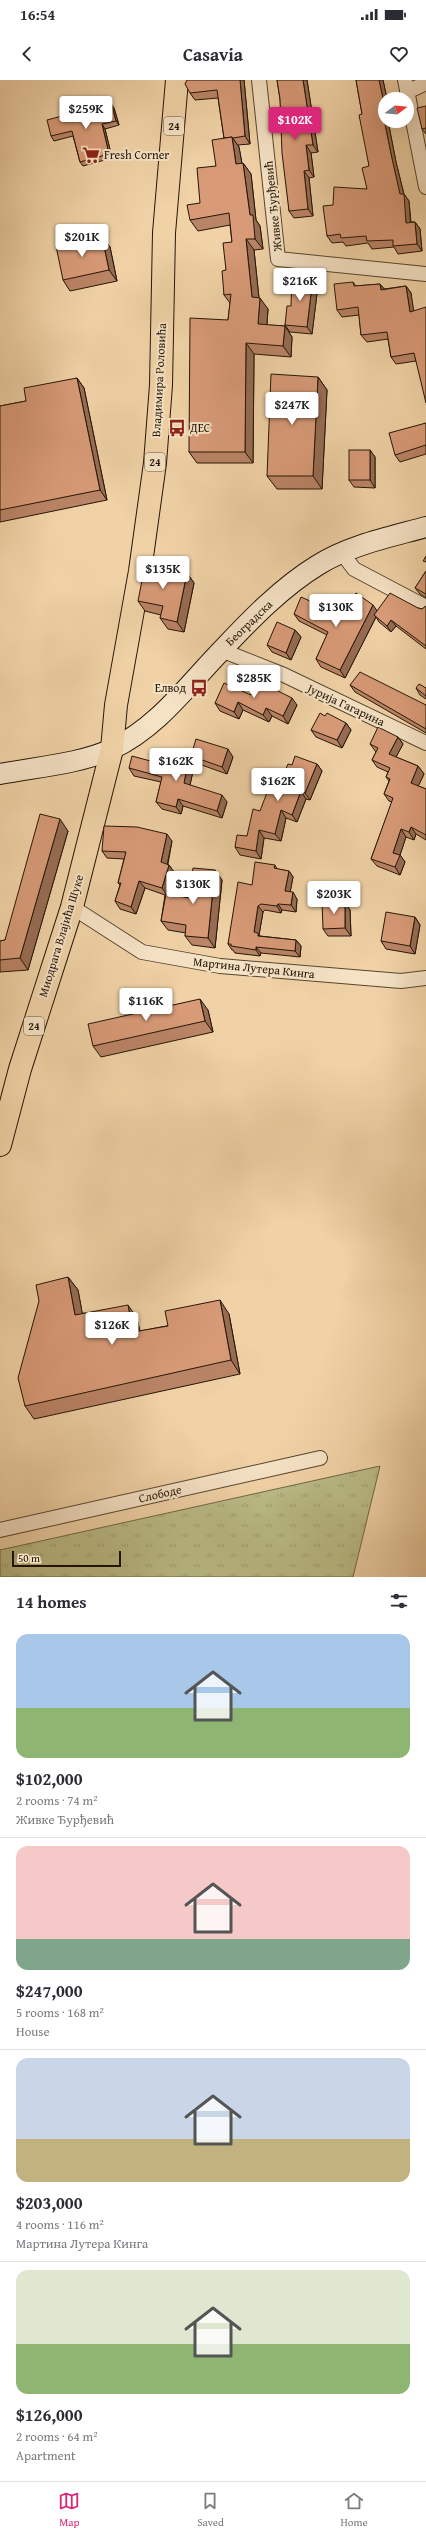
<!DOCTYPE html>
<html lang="en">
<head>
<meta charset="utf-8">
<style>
  :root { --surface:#fff; --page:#f2f2f3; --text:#2b2b33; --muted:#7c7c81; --line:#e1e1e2; --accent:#db2777 }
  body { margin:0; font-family:"Gentium Book Plus",serif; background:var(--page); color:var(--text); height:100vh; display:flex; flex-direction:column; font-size:15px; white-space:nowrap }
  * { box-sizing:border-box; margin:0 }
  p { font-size:13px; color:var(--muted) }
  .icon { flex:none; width:22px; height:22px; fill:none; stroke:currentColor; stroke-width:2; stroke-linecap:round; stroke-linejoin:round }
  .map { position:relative; height:1497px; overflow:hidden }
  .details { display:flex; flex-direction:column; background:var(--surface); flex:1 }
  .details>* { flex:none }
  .needle { width:26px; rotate:74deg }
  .tools { position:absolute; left:378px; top:12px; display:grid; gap:8px }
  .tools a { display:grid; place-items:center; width:36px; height:36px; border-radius:50%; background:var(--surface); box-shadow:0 4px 16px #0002; font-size:20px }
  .scale { position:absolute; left:12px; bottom:10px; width:109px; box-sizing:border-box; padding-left:4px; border:2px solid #241607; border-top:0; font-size:11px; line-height:14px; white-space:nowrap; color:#241607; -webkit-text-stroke:3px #f5e2c5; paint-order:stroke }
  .price { position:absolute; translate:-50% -34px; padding:0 9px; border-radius:4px; background:#fff; color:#222; font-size:13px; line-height:26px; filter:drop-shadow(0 1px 2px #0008) }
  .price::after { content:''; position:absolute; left:50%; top:24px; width:12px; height:9px; margin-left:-6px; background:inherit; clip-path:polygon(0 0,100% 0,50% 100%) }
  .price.selected { background:var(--accent); color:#fff }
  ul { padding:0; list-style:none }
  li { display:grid; align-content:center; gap:8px; height:212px; padding:0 16px }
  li+li { border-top:1px solid var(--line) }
  li span { display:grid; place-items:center; height:124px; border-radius:12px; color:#555 }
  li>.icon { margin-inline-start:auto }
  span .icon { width:72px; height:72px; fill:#fffc; stroke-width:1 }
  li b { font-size:17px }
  h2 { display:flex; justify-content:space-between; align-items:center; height:48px; padding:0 16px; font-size:17px }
  .status { display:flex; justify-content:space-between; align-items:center; height:28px; padding:0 20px; background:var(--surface); direction:ltr }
  .status svg { height:11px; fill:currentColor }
  header { display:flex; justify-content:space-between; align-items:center; height:52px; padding:0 16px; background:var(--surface); font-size:18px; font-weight:800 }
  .menu { display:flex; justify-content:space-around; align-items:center; height:56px; border-top:1px solid var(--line); background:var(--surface); font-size:11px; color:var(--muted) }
  .menu a { display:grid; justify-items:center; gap:2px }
  .menu .selected { color:var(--accent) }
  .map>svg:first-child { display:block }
</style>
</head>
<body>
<div class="status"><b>16:54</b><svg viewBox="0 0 49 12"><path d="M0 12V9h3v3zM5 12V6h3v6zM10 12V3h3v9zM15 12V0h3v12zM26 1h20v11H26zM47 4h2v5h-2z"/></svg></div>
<header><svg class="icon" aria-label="back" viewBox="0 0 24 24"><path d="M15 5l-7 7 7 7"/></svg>Casavia<svg class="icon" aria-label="heart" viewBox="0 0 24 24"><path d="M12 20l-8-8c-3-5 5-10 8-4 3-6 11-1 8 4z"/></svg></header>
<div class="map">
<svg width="426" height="1497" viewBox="0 0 426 1497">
  <defs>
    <pattern id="grass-tufts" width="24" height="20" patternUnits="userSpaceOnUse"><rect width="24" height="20" fill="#babb86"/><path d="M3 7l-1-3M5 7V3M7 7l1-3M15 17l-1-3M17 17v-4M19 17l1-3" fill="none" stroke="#a0a072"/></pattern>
  </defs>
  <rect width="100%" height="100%" fill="#f0d2a6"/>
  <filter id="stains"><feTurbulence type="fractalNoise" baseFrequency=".005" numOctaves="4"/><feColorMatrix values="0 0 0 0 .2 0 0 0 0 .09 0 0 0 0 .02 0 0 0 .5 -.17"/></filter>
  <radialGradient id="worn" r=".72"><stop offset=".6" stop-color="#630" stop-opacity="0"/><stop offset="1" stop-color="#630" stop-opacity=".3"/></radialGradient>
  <path fill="url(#grass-tufts)" stroke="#6f6846" d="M380,1386L353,1497H0V1470Z"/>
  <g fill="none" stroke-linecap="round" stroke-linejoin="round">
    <g stroke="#57452f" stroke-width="16">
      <g id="street">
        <path d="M259,0L278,179L426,194"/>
        <path d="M405,0L426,107"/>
        <path d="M407,12L426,3"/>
        <path d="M342,473L354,489L426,527"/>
        <path d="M221,570L284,595L426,663"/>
        <path d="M72,827L142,872L220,886L401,901L426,898"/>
        <path d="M0,1450L320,1378"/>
      </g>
    </g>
    <g stroke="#241607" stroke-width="22">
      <path id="secondary" d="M0,694C36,687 79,684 112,669C158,647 187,606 221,571C250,540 282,507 318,485C350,465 390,457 426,447"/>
    </g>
    <g stroke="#241607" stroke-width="24">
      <path id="primary" d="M0,1065L20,989L72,827L112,669L116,625L140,491L155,383L161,305L164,153L177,0"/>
    </g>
    <use href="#street" stroke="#f5e2c5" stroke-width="14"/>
    <use href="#secondary" stroke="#f5e2c5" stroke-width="20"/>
    <use href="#primary" stroke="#f0d2a6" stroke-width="22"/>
  </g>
  <g fill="#ba8466" stroke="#241607">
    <path d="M244,0L250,64L238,65L239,67L242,84L243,83L251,94L256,140L260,146L263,169L254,170L259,218L268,229L267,245L285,246L292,257L291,277L254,274L253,383H197L189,372L228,240L230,223L224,215L226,190L232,162L230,145L198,151L190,140L200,123L216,86L224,58L218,18L195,20L190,13Z"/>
    <path d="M277,0H307L318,72L311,73L314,97L309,98L313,136L294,138L289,131L280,19Z"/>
    <path d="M356,0H383L387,19H385V41H388L396,82L404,114L409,121L411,142H415L420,149L422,171L398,174L394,167L372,169L368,163L346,166L343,162L332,163L327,156L333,125L367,109L369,86L362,34Z"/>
    <path d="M426,26V54L422,49Z"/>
    <path d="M114,28L119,45L105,49L112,78L83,86L80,82L73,56L54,61L51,56Z"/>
    <path d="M102,157L110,167L117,201L70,211L63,200Z"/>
    <path d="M313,197L318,205L312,254L290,252L285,245L291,226Z"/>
    <path d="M353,202L356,206L380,204L384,209L406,206L411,213L416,281L396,284L391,277L388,259L367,262L361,255L359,235L342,237L337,230Z"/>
    <path d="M318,297L327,310L322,409H277L267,396Z"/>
    <path d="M77,298L84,308L107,420L0,442V326L26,321Z"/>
    <path d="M426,343V374L400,382L395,375Z"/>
    <path d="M370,370L375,377V408L354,407L349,400Z"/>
    <path d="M426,491V518L420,514L415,508Z"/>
    <path d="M187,493L194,503L184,552L168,549L160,538L161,535L145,531L138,521Z"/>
    <path d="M426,526V569L396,546L391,552L379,542L376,537L345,598L321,587L316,579L327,555L299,541L294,534L343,536L377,531L418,528L422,529Z"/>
    <path d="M295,550L301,557L291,580L272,572L267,565Z"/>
    <path d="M350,605L426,625V653L355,612Z"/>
    <path d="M416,608H426V619L420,615Z"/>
    <path d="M251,615L297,625L288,644L272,636L269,642L243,630L239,639L220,631L215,623Z"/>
    <path d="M325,636L346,643L351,650L342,668L316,657L311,650Z"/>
    <path d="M398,657L403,664L396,677L418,686L424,694L418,706L426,709V760L416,754L414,760L406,757L400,775L405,782L400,795L377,786L371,779L392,722L389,721L384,714L389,701L386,697L388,692L377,687L372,680L376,672L370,664Z"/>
    <path d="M191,676L233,677L227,694L196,683Z"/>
    <path d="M158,683L194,686L190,705L227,722L222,738L183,726L181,734L162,729L156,722L161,702L134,696L129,688Z"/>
    <path d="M317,684L322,691L310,720L306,719L297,742L286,738L281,761L264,758L261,779L240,775L235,767L247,756L260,731L279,705Z"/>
    <path d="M68,751L28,890L0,892V861L5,860Z"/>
    <path d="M172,761L168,784L169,785L174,792L167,814L189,818L222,800L215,868L192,865L185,856L186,853L168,850L161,841L165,815L145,808L136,834L120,829L115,821L120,805L118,803L124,779L107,778L102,771Z"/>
    <path d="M275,785L277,789L289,791L293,797L290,812L297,819L296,832L282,830L281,833L265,830L263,832L259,855L260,856L296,860L301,866L300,877L261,873L260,876L235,873L233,870H232L228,864L252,805Z"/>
    <path d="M345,822L350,830L351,856H328L323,849Z"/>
    <path d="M415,837L420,845L415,874L386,869L381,861Z"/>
    <path d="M208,930L213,952L101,977L93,966Z"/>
    <path d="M68,1197L78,1210L82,1233L137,1238L140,1251L229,1234L240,1294L34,1339L25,1326Z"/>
  </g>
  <g fill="#976c53" stroke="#241607">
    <path d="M240,0H244L250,64L245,56Z"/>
    <path d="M303,0H307L318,72L313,65Z"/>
    <path d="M379,0H383L387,19H385V25L384,23Z"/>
    <path d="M111,23L114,28L119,45L116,41Z"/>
    <path d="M381,24L385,30V41H388L396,82L404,115V114L409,121L411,150L406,143L391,74Z"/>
    <path d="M102,44L105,49L112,78L109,74Z"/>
    <path d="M232,57L239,67L244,95L236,84Z"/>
    <path d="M306,65L311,73L314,97L309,90Z"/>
    <path d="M243,83L251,94L256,140L260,146L263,169L255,159L250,135Z"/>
    <path d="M304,91L309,98L313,136L308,129Z"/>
    <path d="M415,142L420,149L422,171L417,164Z"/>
    <path d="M102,157L110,167L117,201L109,190Z"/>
    <path d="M246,159L254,170L260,228L252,217Z"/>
    <path d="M313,197L318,205L312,254L307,247Z"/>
    <path d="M380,204L386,211L381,210Z"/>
    <path d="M406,206L411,213L415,239L410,232Z"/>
    <path d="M260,218L268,229L266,255L258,244Z"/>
    <path d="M285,246L292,257L291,277L283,266Z"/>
    <path d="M246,263L254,274L253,383L245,372Z"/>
    <path d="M318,297L327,310L322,409L313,396Z"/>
    <path d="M77,298L84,308L107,420L100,410Z"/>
    <path d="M370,370L375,377V408L370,400Z"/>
    <path d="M187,493L194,503L184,552L177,542Z"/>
    <path d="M373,525L378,532L374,535L376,537L345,598L340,590Z"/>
    <path d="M391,540L396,546L391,552L387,546Z"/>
    <path d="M295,550L301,557L291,580L286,573Z"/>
    <path d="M292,618L297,625L288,644L283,636Z"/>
    <path d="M238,622L243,630L239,639L234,632Z"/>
    <path d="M266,628L272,636L269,642L263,635Z"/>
    <path d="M346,643L351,650L342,668L337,660Z"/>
    <path d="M398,657L403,664L394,681L389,674Z"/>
    <path d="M228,669L233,677L227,694L222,687Z"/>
    <path d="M189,678L194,686L189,710L184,703Z"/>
    <path d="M317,684L322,691L310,720L305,713Z"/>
    <path d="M418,686L424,694L416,711L411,703Z"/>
    <path d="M301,711L306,719L297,742L292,735Z"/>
    <path d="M222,715L227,722L222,738L217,731Z"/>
    <path d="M178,719L183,726L181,734L176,727Z"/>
    <path d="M281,730L286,738L281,761L275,754Z"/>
    <path d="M60,739L68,751L28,890L20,878Z"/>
    <path d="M411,747L416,754L414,760L409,752Z"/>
    <path d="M401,749L406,757L400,775L405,782L400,795L395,787L393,773Z"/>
    <path d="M259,750L264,758L261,779L256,771Z"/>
    <path d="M167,754L172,761L166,790L161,782Z"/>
    <path d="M169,785L174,792L167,815L162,808Z"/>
    <path d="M215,790L222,800L215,868L208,858Z"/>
    <path d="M289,791L293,797L289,818L285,811Z"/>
    <path d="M139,801L145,808L136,834L131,827Z"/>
    <path d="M293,812L297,819L296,832L291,825Z"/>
    <path d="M345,822L350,830L351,856L345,848Z"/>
    <path d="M278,824L282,830L281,833L277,826Z"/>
    <path d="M258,826L263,832L259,855L263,859L254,852Z"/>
    <path d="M415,837L420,845L415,874L410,866Z"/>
    <path d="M296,860L301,866L300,877L295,871Z"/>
    <path d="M256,867L261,873L260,876L256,870Z"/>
    <path d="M200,919L208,930L213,952L205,941Z"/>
    <path d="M68,1197L78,1210L85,1248L75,1235Z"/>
    <path d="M220,1220L229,1234L240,1294L231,1280Z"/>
    <path d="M128,1225L137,1238L142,1266L133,1252Z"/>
  </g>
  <g fill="#d89a77" stroke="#241607">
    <path d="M187,0H240L245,56L233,58L232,57L224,58L217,10L190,13L185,4Z"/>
    <path d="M277,0H303L313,65H306L309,90L304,91L308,129L289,131L282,73L280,19Z"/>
    <path d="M356,0H379L384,23L381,24L391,74L400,114H404L406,143L415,142L417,164L393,166V160L367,161L366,156L341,158L340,154L327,156L323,126L333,125L334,107L367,109L362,88L369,86L359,35L362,34Z"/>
    <path d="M111,23L116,41L102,44L109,74L80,82L72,51L51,56L47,40Z"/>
    <path d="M426,26V48L422,49L417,28Z"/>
    <path d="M232,57L236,84L243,83L250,135H253L255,159H246L252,217L260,218L258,244L285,246L283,266L246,263L245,372H189L190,238L228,240L231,214L224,215L222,191L226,190L223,163L232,162L229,133L190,140L187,125L200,123L197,88L216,86L212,60Z"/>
    <path d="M102,157L109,190L63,200L56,166Z"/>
    <path d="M292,196L313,197L307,247L285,245L287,226H291Z"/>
    <path d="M353,202L354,206L380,204L381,210L406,206L410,232L426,227V323L414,273L391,277L387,252L361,255L358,227L337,230L334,204Z"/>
    <path d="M271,294L318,297L313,396H267Z"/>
    <path d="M77,298L100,410L0,430V326L26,321L24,308Z"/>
    <path d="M426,343V365L395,375L389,353Z"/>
    <rect x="349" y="370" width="21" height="30"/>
    <path d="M426,476V482L423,481Z"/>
    <path d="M145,485L187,493L177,542L160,538L163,526L138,521Z"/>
    <path d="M426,491V514L415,508Z"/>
    <path d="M356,513L373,525L340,590L316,579L328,552L294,534L301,517L343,536Z"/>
    <path d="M390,513L418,528L422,529L426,526V566L391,540L387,546L374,535Z"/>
    <path d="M277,542L295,550L286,573L267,565Z"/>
    <path d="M360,592L426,625V649L350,605Z"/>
    <path d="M258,601L292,618L283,636L266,628L263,635L238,622L234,632L215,623L224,603L251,615Z"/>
    <path d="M419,604L426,608V616L416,608Z"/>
    <path d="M320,633L325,636L327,633L346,643L337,660L311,650Z"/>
    <path d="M378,647L398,657L389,674L418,686L411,703L426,709V755L411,747L409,752L401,749L393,773L400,775L395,787L371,779L393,718L384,714L390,699L386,697L390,688L372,680L378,668L370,664Z"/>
    <path d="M196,659L228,669L222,687L191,676Z"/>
    <path d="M160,673L189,678L184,703L222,715L217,731L178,719L176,727L156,722L162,697L129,688L132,676L158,683Z"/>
    <path d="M295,676L317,684L305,713L301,711L292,735L281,730L275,754L259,750L256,771L235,767L237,755L247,756L253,729L260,731L271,702L279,705L288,684L292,685Z"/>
    <path d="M40,734L60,739L20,878L0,880V861L5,860Z"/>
    <path d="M104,746L137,747L167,754L161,782L169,785L162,808L139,801L131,827L115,821L121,803H118L126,772L102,771Z"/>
    <path d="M255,782L275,785L274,788L289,791L285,811L293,812L291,825L278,824L277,826L261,824L258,826L254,852L258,853V856L296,860L295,871L256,867V870L231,866V864H228L238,802L252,805Z"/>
    <path d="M193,788L215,790L208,858L185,856L186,845L161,841L166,814L189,818Z"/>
    <path d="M322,822H345V848L323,849Z"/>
    <path d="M386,832L415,837L410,866L381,861Z"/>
    <path d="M200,919L205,941L93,966L88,944Z"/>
    <path d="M68,1197L75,1235L128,1225L133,1252L168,1246L165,1231L220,1220L231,1280L25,1326L18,1298L39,1221L36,1205Z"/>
  </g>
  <defs>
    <g id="supermarket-bare" transform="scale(1.38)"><path d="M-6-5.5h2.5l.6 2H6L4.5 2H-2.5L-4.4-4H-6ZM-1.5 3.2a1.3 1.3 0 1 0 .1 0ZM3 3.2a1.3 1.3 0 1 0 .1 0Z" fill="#8f2418" stroke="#f5e2c5" stroke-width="2.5" paint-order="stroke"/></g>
    <g id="bus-bare" transform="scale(1.38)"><path d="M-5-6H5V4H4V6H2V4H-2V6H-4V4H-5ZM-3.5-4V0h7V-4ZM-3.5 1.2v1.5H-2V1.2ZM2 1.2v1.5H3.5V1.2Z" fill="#8f2418" stroke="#f5e2c5" stroke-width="2.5" paint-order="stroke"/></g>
  </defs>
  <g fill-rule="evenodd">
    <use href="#supermarket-bare" x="91" y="75"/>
    <use href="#bus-bare" x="177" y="348"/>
    <use href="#bus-bare" x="199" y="608"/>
  </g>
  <g text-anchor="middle" stroke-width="4" stroke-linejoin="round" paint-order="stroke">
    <g fill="#f5e2c5" stroke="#635340" stroke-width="1">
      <rect x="164" y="37" width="20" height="18" rx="3"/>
      <rect x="145" y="373" width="20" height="18" rx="3"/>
      <rect x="24" y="937" width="20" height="18" rx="3"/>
    </g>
    <g font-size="11" font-weight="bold" fill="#241607">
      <text x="174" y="50">24</text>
      <text x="155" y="386">24</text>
      <text x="34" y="950">24</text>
    </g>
    <g font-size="12" fill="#241607" stroke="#f5e2c5" text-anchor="start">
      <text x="104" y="79">Fresh Corner</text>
      <text x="190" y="352">ДЕС</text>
      <text x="186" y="612" text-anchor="end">Елвод</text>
    </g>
    <g font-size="12" fill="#241607" stroke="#f5e2c5">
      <text transform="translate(273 126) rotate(-96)" y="4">Живке Ђурђевић</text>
      <text transform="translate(159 300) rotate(-87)" y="4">Владимира Роловића</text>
      <text transform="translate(249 543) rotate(-44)" y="4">Београдска</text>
      <text transform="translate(346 625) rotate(25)" y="4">Јурија Гагарина</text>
      <text transform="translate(61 856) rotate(-73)" y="4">Миодрага Влајића Шуке</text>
      <text transform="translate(254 888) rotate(6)" y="4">Мартина Лутера Кинга</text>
      <text transform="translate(160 1414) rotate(-13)" y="4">Слободе</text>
    </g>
  </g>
  <rect width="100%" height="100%" filter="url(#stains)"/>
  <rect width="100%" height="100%" fill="url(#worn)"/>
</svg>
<div class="tools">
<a><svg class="needle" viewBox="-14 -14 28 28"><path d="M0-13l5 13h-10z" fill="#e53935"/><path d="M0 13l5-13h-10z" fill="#7c7c81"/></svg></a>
</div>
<div class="scale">50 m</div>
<b class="price" style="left:86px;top:50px">$259K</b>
<b class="price selected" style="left:295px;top:61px">$102K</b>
<b class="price" style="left:82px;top:178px">$201K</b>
<b class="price" style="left:300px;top:222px">$216K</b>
<b class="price" style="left:292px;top:346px">$247K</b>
<b class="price" style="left:163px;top:510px">$135K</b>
<b class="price" style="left:336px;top:548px">$130K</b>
<b class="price" style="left:254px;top:619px">$285K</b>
<b class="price" style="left:176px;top:702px">$162K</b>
<b class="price" style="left:278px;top:722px">$162K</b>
<b class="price" style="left:193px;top:825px">$130K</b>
<b class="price" style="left:334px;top:835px">$203K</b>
<b class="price" style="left:146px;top:942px">$116K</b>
<b class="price" style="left:112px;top:1266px">$126K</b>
</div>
<section class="details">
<h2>14 homes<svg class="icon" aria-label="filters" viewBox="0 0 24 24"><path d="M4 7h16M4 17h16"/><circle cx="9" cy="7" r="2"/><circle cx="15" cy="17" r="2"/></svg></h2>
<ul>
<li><span style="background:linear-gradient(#a9c7e8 60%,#8fb573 0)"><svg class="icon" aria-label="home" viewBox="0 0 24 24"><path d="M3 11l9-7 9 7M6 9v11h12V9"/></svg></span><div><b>$102,000</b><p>2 rooms · 74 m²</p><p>Живке Ђурђевић</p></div></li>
<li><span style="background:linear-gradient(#f6c9c9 75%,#7fa58c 0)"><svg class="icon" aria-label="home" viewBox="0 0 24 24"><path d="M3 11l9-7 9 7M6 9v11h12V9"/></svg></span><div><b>$247,000</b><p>5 rooms · 168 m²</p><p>House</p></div></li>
<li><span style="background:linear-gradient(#c9d6e8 65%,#c2b280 0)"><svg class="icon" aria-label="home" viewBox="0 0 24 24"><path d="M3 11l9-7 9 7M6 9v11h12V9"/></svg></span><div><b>$203,000</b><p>4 rooms · 116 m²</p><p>Мартина Лутера Кинга</p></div></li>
<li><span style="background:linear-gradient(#dfe7d0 60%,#8fb573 0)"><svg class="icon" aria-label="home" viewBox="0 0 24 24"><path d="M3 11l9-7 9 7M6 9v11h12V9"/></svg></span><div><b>$126,000</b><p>2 rooms · 64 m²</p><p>Apartment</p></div></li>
</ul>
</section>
<nav class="menu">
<a class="selected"><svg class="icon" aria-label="map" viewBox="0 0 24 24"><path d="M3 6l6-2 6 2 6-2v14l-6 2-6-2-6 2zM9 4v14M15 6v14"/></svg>Map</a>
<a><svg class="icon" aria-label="saved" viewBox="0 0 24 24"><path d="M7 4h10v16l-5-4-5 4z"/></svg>Saved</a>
<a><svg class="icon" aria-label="home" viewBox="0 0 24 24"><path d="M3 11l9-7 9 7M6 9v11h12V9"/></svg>Home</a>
</nav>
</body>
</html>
